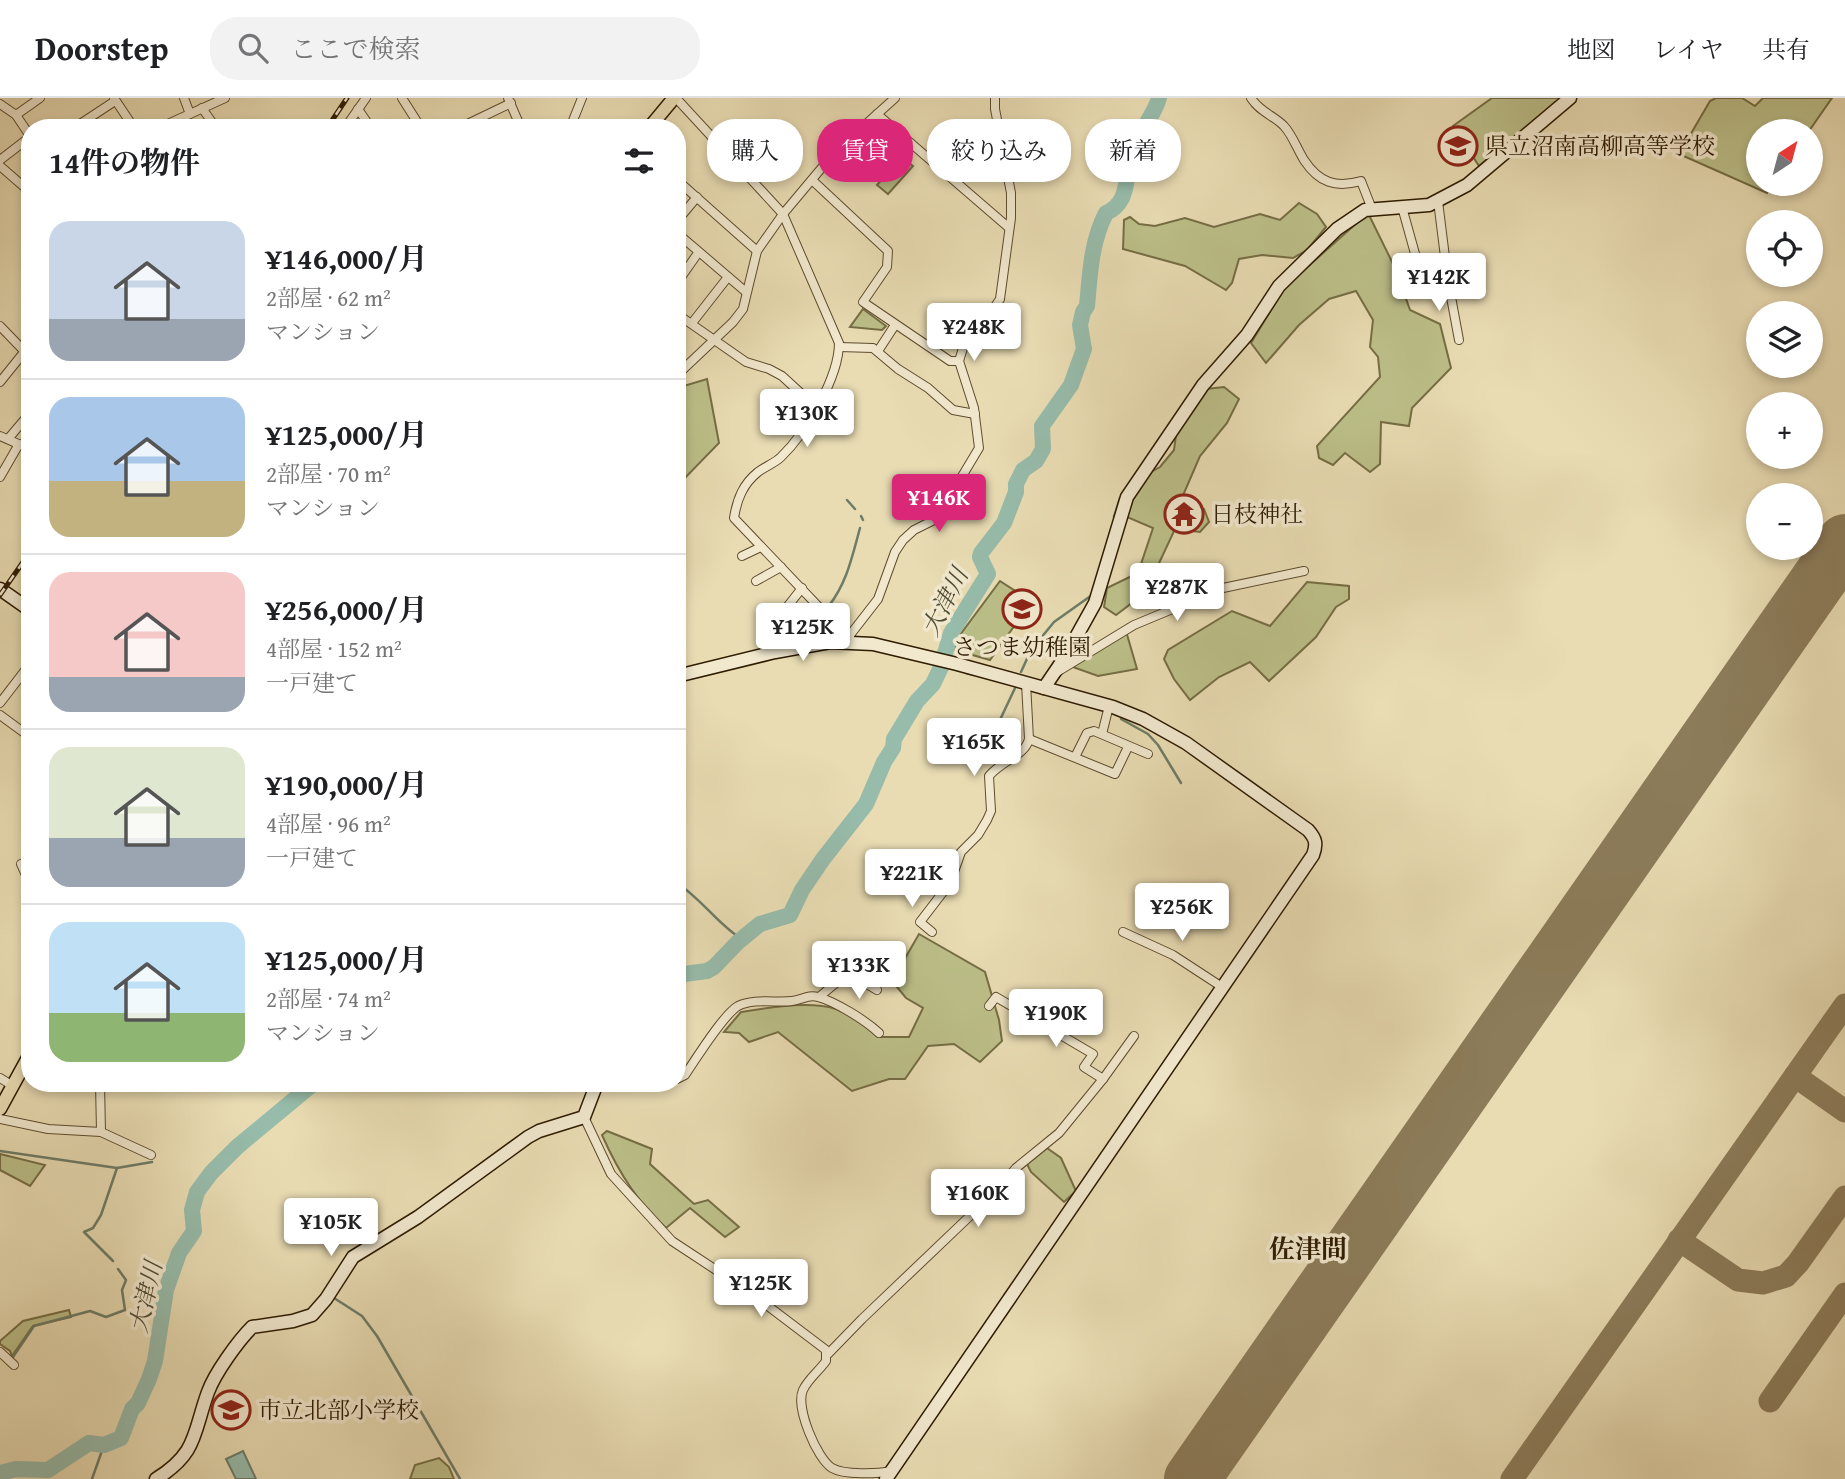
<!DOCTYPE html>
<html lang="ja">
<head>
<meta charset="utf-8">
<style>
  :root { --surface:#fff; --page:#f2f2f2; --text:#202124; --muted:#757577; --line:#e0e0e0; --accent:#db2777 }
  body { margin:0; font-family:"Gentium Book Plus","Noto Serif JP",serif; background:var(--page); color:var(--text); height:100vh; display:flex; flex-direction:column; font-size:26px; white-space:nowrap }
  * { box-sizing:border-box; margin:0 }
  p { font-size:23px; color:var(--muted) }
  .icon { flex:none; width:38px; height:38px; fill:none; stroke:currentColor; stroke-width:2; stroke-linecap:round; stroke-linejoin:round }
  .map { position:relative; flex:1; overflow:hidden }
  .details { position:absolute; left:21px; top:21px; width:665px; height:973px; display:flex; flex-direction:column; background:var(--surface); border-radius:28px; box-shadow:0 4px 10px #0003 }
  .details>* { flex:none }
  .guide { position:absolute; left:707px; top:21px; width:665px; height:63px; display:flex; gap:14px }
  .needle { width:46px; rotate:36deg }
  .tools { position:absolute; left:1746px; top:21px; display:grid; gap:14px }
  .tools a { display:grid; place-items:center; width:77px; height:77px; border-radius:50%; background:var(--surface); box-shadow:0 4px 10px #0003; font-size:35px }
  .price { position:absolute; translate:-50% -60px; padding:0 16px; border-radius:7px; background:#fff; color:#222; font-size:23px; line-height:46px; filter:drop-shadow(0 2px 4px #0008) }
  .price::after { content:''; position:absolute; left:50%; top:42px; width:21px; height:16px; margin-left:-10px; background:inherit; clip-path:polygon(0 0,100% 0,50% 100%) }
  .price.current { background:var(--accent); color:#fff }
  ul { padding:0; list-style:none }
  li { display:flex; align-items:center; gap:21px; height:175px; padding:0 28px }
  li+li { border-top:2px solid var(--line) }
  li span { display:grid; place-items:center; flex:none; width:196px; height:140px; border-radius:21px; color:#555 }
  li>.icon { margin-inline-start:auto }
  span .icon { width:84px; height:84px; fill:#fffc; stroke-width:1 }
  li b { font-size:30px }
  h2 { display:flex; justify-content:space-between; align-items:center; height:84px; padding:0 28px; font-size:30px }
  .pill { padding:0 24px; border-radius:28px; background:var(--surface); box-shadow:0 4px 10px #0003; font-size:24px; line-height:63px }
  .pill.current { background:var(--accent); color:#fff }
  header { display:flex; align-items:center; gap:42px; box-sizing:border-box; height:98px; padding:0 35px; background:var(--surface); border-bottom:2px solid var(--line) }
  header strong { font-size:33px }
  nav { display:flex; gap:38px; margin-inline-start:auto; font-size:24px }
  .search { width:490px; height:63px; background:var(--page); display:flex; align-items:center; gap:18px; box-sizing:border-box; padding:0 24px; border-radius:28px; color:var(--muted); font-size:26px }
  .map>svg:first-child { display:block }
</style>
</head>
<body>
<header>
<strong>Doorstep</strong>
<div class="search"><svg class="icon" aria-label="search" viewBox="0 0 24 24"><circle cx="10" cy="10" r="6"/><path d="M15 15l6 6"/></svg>ここで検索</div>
<nav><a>地図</a><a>レイヤ</a><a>共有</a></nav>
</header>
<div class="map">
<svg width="1845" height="1381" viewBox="0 0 1845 1381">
  <rect width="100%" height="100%" fill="#e9dcb3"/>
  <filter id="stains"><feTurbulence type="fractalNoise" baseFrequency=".00286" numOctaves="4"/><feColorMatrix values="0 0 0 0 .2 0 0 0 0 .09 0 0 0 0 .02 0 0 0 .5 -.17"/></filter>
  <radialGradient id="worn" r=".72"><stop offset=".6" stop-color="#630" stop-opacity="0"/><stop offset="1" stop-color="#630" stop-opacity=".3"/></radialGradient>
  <g fill="#bcbf89" stroke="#756d44" stroke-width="2">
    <path d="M1492,0H1561L1479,68L1453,28Z"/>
    <path d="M1716,0H1742L1755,8L1763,0H1832L1809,33H1759V86H1773L1767,95L1679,56L1710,3Z"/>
    <path d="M902,59L913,68L888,96L877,87Z"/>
    <path d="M1299,105L1317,116L1326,129L1307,152L1293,160L1262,157L1239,161L1232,185L1226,192L1185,168L1123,151L1124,122L1130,119L1139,126L1155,128L1185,120L1214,129L1260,116L1280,122Z"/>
    <path d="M1368,115L1396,172L1410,212L1440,226L1451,270L1412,310L1409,328L1381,324L1380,366L1370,374L1345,355L1333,367L1319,360L1317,348L1380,279L1378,259L1370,249L1373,222L1356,193L1329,201L1299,227L1266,265L1251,245L1285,189Z"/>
    <path d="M863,211L886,228L882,232L850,229Z"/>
    <path d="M707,281L719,345L680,385L681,337H677V290Z"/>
    <path d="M1224,289L1239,301L1227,325L1200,358L1181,402L1204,411L1209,424L1200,434L1175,431L1145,495L1116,517L1104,509L1107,490L1138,475L1153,430L1127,419L1137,389L1151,374L1160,369L1174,352L1176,337L1206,291Z"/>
    <path d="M1000,483L1029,502L1030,506L990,562L955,552L957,541Z"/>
    <path d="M1307,484L1349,488V501L1336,509L1316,539L1269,583L1250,564L1219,579L1190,602L1174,581L1164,561L1168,552L1232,513L1270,528Z"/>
    <path d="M1126,533L1137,571L1098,578L1070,568Z"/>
    <path d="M919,836L985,874L999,922L1002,943L980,964L954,946L928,948L905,981H889L852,993L778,934L749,944L739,935L724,934L741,914C766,910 796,905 822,908C842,909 863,926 878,939H909L923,910L906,900L892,883Z"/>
    <path d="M607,1033L652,1051L650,1066L694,1106L708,1102L739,1129L725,1139L690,1110L666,1130C638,1106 617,1071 602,1037Z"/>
    <path d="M1047,1050L1061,1060L1076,1093L1064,1104L1031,1074L1027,1066Z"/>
    <path d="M0,1056L45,1067L30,1088L0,1072Z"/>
    <path d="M69,1212L71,1219L33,1228L12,1258L10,1253L0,1246V1243L23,1223Z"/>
    <path d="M439,1360L449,1369L454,1381H410L415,1367Z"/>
  </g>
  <path fill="#97bcab" stroke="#6d7c67" stroke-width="2" d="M243,1353L256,1381H236L226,1361Z"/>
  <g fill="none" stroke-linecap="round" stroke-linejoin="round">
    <g stroke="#6d7c67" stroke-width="2.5">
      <path d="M847,402L855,411"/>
      <path d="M861,418L863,422"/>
      <path d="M1114,419L1120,400"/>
      <path d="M1102,462L1112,428"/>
      <path d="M828,509C847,485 852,459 860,430"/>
      <path d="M1021,574L1031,552L1054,524L1092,497"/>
      <path d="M966,575L974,577"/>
      <path d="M1121,621L1148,636L1158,647L1181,685"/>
      <path d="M981,651L990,643L1016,588"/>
      <path d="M677,785C703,802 718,827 743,842"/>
      <path d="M0,1053L117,1070L152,1064"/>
      <path d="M113,1163L84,1134L93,1130L101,1117L117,1070"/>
      <path d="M334,1200L362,1218L377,1238L460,1381"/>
      <path d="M13,1259L34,1228L90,1213L106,1219L125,1212L122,1192L126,1182L118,1171"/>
      <path d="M92,1381L104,1347"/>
    </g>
    <g stroke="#97bcab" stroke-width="16">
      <path d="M677,877L707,873L714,869L738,844L760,826L790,817L802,792L823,761L866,706L884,664L893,650L894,641L917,603L933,586L941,569L951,535L988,476L980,459L981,455L1004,425L1016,394V386L1023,372L1036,363L1043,351L1042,328L1071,287L1084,251L1080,227L1083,214L1087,208C1090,176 1091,144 1106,115C1113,112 1119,106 1122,100C1126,92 1127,81 1128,72C1129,65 1138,42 1141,35C1147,23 1155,14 1159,0"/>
      <path d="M0,1375L16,1371L48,1372L89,1345L104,1347L121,1340L132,1311L138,1305L149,1281L155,1263L166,1192L179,1155L194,1133L192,1112L197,1094L211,1075L237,1049L314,985"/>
    </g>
    <g stroke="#8c7c5a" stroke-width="23">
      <path d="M1795,978L1845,1013"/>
      <path d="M1679,1142L1738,1182L1763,1185L1786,1178L1798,1165L1845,1099"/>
      <path d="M1770,1303L1845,1196"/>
      <path d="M1512,1381L1845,907"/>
    </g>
    <path stroke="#8c7c5a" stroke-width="56" d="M1192,1381L1845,444"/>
    <g stroke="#5d4b2d" stroke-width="10">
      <g id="street">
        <path d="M114,0L134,30"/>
        <path d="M184,0L190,16"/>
        <path d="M402,0L421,30"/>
        <path d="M508,0L521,30"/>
        <path d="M676,0L783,116L839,245C839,279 806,335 781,359C775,365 766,368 758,374C743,386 737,401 734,420L836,527L850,537V544"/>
        <path d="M1251,0C1260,14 1273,17 1284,28C1293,38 1297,51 1304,62C1319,85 1336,90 1361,83L1370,106L1369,110"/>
        <path d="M0,6L16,17L30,38"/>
        <path d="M202,10L216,30"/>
        <path d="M358,11L371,30"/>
        <path d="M877,16L1008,129"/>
        <path d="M16,17L40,0"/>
        <path d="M74,30L115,3"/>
        <path d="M159,30L225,0"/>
        <path d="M345,30L366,0"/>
        <path d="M459,30L511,5"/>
        <path d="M570,30L582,0"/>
        <path d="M0,62L30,39"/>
        <path d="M0,68L30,94"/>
        <path d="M677,82L757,153"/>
        <path d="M812,82L888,153L887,169L863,204L950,263H959"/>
        <path d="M1402,109L1424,188L1448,183L1438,103"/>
        <path d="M677,123L697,99"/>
        <path d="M677,135L746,194"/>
        <path d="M1448,183L1459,242"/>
        <path d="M677,185L698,155"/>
        <path d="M677,216L746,264L769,271L782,278L818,311"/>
        <path d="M692,225L728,179"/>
        <path d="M0,228L30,259"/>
        <path d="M839,249L873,250L898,271L928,290L953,312L975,316"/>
        <path d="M878,253L895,227"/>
        <path d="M677,277L733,224L743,211L757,153L783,116L835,54L895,0"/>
        <path d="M0,284L25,253"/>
        <path d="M0,338L30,351"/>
        <path d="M8,341L30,315"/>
        <path d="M0,379L19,346"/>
        <path d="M742,458L761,449"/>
        <path d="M756,483L781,469"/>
        <path d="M850,537L878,501L895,454L903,442L914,432L936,421L947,409L958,385L979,350L974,310L959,263L964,247L982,228L1000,201L1011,120V95L995,11V0"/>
        <path d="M775,554L780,518L802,490"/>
        <path d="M1057,574L1134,527L1223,490L1304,473"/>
        <path d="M0,605L30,566"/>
        <path d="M0,617L30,639"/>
        <path d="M1102,636L1109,608"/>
        <path d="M1029,641L1115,676L1128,649"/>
        <path d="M1075,659L1087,635L1094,633L1148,656"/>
        <path d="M30,762L21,766L30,786"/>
        <path d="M932,834L920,824L950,785L961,754L978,737L987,722L991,713L989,678C1002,662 1025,658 1029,641L1026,585"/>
        <path d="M1123,834L1173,857L1222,889"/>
        <path d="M819,899L848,875L877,892"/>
        <path d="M989,908L996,899L1093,956L1084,969L1103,981"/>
        <path d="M0,980L13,988"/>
        <path d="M677,981L685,977C696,961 723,917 738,908C754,900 776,905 792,903C802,902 808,896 818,899C836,904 865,922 879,935"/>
        <path d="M100,985L101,1034"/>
        <path d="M630,985L655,988L668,985"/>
        <path d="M584,1019L611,1076L672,1143L748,1193L826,1252V1263C819,1273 808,1281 803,1292C795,1309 817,1361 832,1370C844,1377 877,1376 891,1373"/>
        <path d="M0,1021L48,1031L101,1034L151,1057"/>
        <path d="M0,1254L14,1267"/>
        <path d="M827,1257L862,1221L993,1096L1016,1070L1059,1035L1103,981L1134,938"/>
      </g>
    </g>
    <g stroke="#2e1b00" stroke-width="15">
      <g id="secondary">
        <path d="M0,491L30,512"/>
        <path d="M677,578L775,554L830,544L873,546L957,566L1113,609L1143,621L1186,645L1308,732C1316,741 1317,746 1313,757L886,1381"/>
        <path d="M1044,590L1065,559L1095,505L1127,399L1203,287L1247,237L1279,188L1337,131L1365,112L1429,107L1467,87L1570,0"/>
        <path d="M156,1381C198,1355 193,1335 208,1294C215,1275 238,1243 252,1229L293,1223L312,1217L326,1201L353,1159L418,1119L528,1039L539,1033L584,1019L597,985"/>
      </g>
    </g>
    <g stroke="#2e1b00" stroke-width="15">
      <g id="primary">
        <path d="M649,30L674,0"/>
        <path d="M0,1011L30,956"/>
      </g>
    </g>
    <use href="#street" stroke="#f1e8ce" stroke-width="8"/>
    <use href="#secondary" stroke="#f1e8ce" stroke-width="12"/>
    <use href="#primary" stroke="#e9dcb3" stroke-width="12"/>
    <g stroke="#2e1b00" stroke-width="5">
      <g id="rail">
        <path d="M327,30L347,0"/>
        <path d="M0,497L30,454"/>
      </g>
    </g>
    <use href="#rail" stroke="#f1e8ce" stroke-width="2.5" stroke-dasharray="8" stroke-linecap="butt"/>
  </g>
  <defs>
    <g id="school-ring" transform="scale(2.0125)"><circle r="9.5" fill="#f1e8ce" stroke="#8f2418" stroke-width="1.5"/><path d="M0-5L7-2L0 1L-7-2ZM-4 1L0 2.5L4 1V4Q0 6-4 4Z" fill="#8f2418"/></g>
    <g id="temple-ring" transform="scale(2.0125)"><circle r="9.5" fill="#f1e8ce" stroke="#8f2418" stroke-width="1.5"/><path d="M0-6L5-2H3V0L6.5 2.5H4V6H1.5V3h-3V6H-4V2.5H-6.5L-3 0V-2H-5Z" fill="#8f2418"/></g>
  </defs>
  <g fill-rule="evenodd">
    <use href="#school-ring" x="1458" y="48"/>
    <use href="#temple-ring" x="1184" y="416"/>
    <use href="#school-ring" x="1022" y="511"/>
    <use href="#school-ring" x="231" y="1312"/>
  </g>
  <g text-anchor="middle" stroke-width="7" stroke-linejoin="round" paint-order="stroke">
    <g font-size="23" fill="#2e1b00" stroke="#f1e8ce" text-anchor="start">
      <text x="1485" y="56">県立沼南高柳高等学校</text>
      <text x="1211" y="424">日枝神社</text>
      <text x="1022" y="557" text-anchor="middle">さつま幼稚園</text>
      <text x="258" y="1320">市立北部小学校</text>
    </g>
    <g font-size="24" font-style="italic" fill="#4e4b33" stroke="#f1e8ce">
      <text transform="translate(945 504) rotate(-63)" y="8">大津川</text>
      <text transform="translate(146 1199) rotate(-77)" y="8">大津川</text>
    </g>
    <g font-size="26" font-weight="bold" fill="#2e1b00" stroke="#f1e8ce">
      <text x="1308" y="1160">佐津間</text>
    </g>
  </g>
  <rect width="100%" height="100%" filter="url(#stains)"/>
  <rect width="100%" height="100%" fill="url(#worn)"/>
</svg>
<div class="tools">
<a><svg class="needle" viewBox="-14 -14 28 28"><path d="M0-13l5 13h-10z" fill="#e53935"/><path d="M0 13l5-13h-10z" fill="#757577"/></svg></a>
<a><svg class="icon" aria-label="locate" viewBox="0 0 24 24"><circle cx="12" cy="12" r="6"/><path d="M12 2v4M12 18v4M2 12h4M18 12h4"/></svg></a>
<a><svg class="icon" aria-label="layers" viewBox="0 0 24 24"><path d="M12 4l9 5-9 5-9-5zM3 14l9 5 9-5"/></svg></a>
<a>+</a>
<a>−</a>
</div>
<b class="price" style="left:1439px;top:215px">¥142K</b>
<b class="price" style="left:974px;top:265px">¥248K</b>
<b class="price" style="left:807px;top:351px">¥130K</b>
<b class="price current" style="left:939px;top:436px">¥146K</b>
<b class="price" style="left:1177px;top:525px">¥287K</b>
<b class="price" style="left:803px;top:565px">¥125K</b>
<b class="price" style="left:974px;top:680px">¥165K</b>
<b class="price" style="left:912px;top:811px">¥221K</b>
<b class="price" style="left:1182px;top:845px">¥256K</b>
<b class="price" style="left:859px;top:903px">¥133K</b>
<b class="price" style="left:1056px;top:951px">¥190K</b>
<b class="price" style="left:978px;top:1131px">¥160K</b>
<b class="price" style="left:331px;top:1160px">¥105K</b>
<b class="price" style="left:761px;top:1221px">¥125K</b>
<div class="guide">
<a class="pill">購入</a>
<a class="pill current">賃貸</a>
<a class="pill">絞り込み</a>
<a class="pill">新着</a>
</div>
<section class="details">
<h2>14件の物件<svg class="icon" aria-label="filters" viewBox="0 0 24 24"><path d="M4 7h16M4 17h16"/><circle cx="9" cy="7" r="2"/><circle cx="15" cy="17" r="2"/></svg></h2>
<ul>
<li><span style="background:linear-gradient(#c9d6e8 70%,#9aa5b1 0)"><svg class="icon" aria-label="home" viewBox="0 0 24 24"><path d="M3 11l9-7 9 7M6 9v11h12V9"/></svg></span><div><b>¥146,000/月</b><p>2部屋 · 62 m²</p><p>マンション</p></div></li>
<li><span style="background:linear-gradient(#a9c7e8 60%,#c2b280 0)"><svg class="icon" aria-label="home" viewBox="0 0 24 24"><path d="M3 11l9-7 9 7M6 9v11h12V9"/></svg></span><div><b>¥125,000/月</b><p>2部屋 · 70 m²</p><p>マンション</p></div></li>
<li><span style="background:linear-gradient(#f6c9c9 75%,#9aa5b1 0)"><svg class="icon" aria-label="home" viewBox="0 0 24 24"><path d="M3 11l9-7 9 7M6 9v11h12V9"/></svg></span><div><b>¥256,000/月</b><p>4部屋 · 152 m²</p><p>一戸建て</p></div></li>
<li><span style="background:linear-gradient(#dfe7d0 65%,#9aa5b1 0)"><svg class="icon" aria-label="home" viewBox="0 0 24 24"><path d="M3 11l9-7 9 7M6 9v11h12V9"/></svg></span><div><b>¥190,000/月</b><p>4部屋 · 96 m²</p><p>一戸建て</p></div></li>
<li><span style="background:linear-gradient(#bfe0f5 65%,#8fb573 0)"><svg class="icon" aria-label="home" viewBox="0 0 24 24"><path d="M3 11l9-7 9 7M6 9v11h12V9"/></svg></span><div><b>¥125,000/月</b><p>2部屋 · 74 m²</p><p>マンション</p></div></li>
</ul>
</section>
</div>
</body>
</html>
